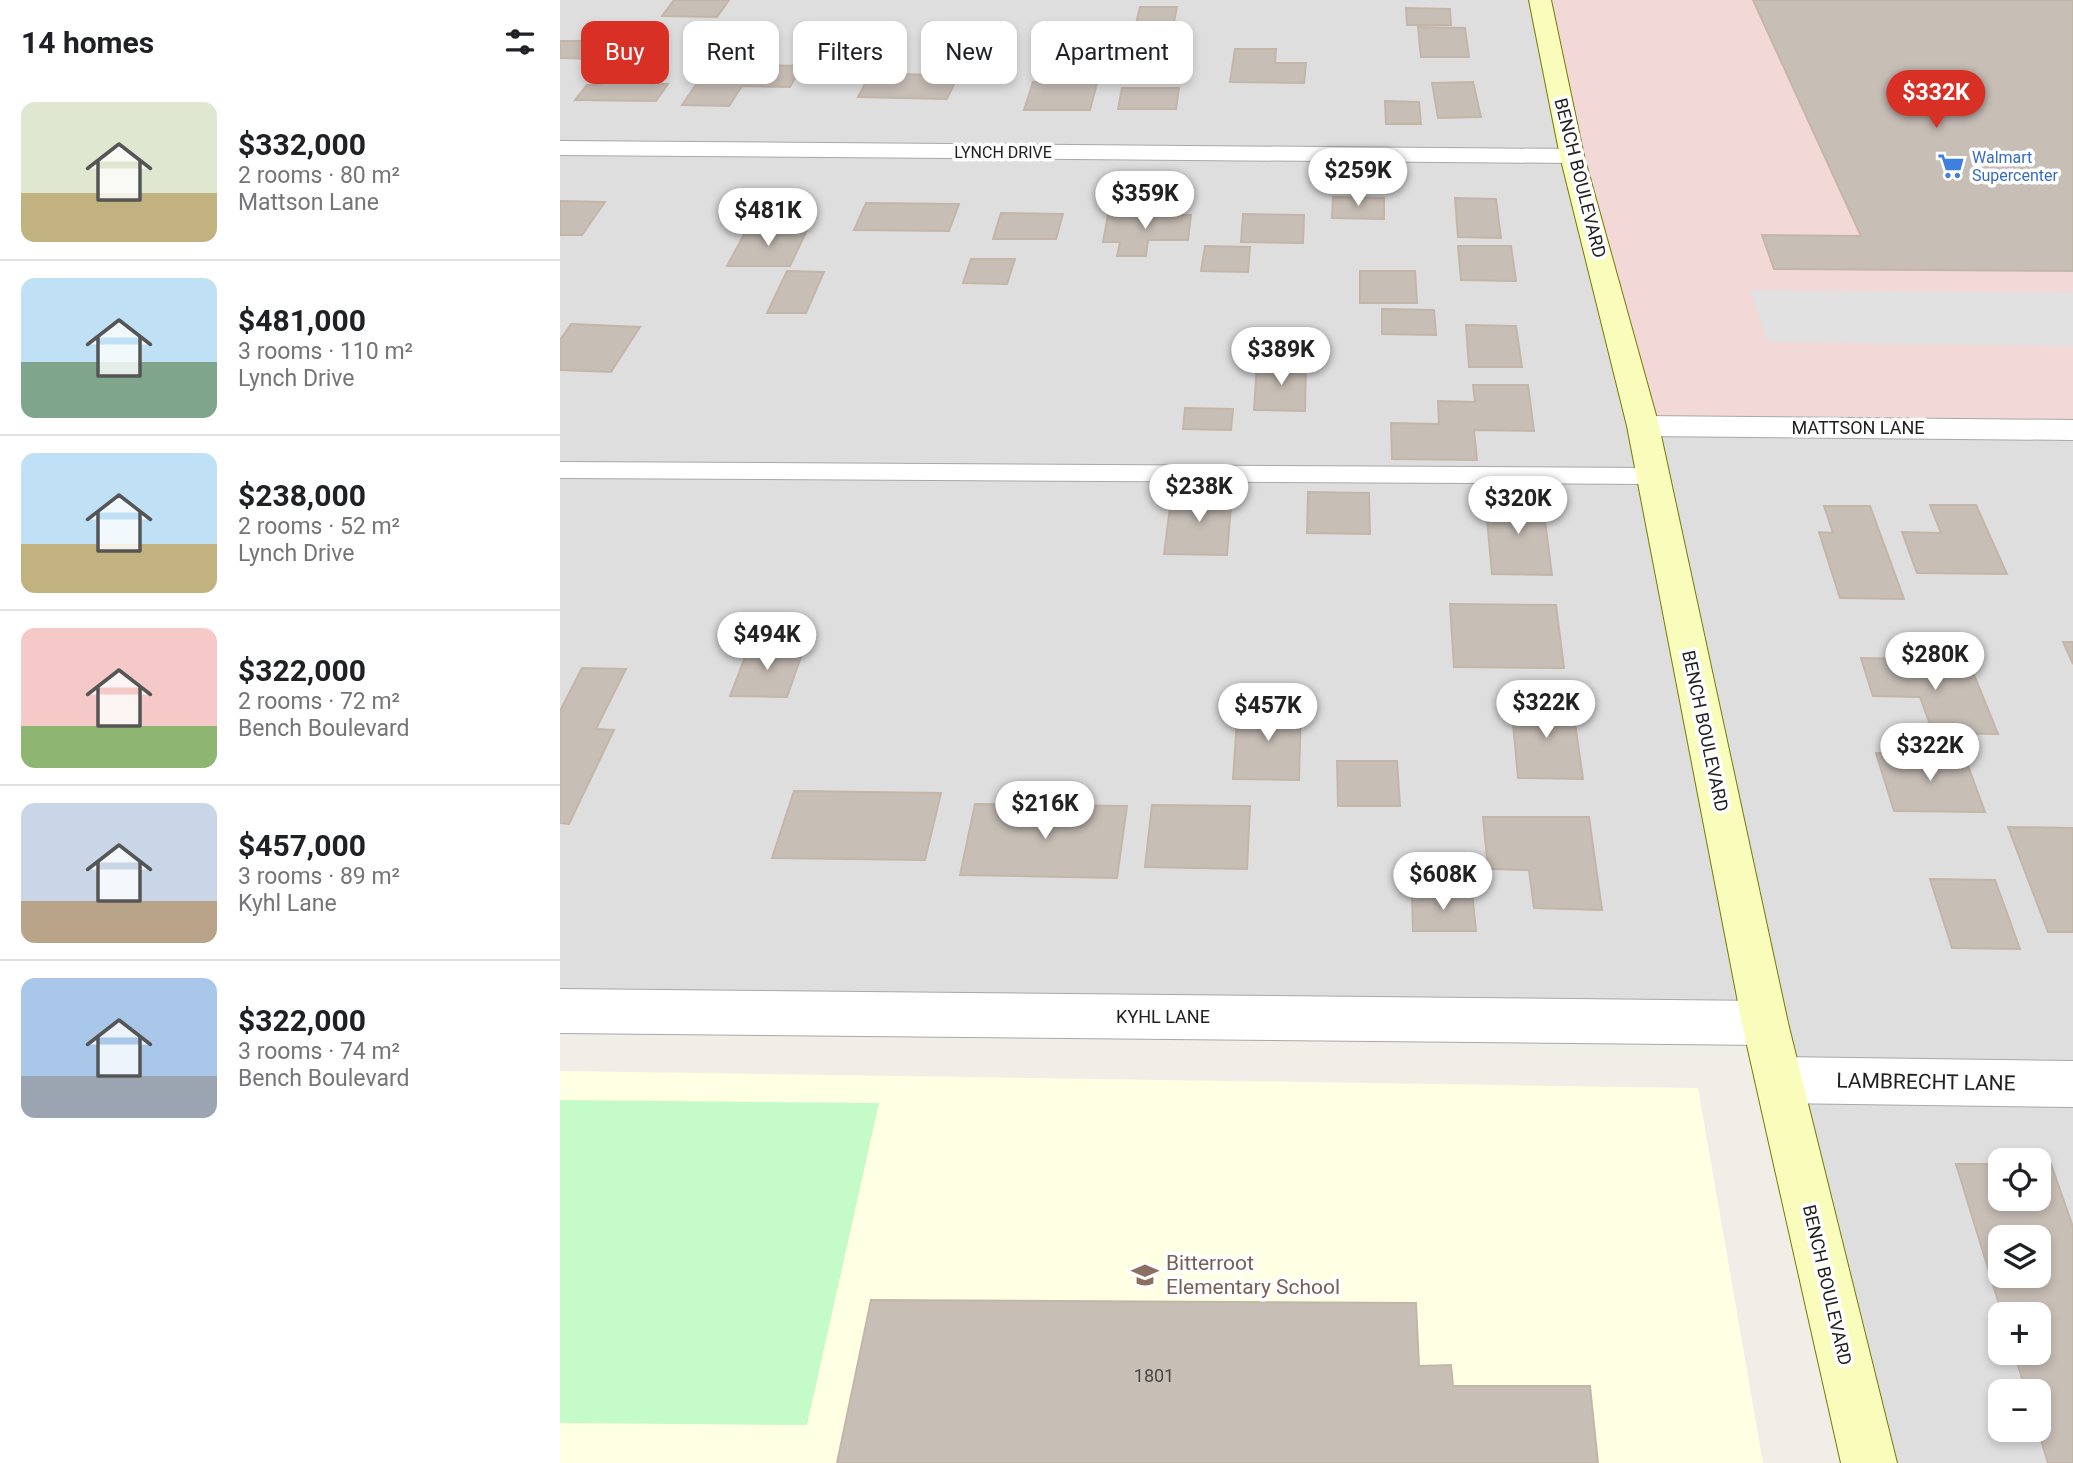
<!DOCTYPE html>
<html lang="en">
<head>
<meta charset="utf-8">
<style>
  :root { --surface:#fff; --page:#f6f6f6; --text:#202124; --muted:#757577; --line:#e0e0e0; --accent:#d93025 }
  body { margin:0; font-family:Roboto,sans-serif; background:var(--page); color:var(--text); height:100vh; display:flex; flex-direction:column; font-size:26px; white-space:nowrap }
  * { box-sizing:border-box; margin:0 }
  p { font-size:23px; color:var(--muted) }
  .icon { flex:none; width:38px; height:38px; fill:none; stroke:currentColor; stroke-width:2; stroke-linecap:round; stroke-linejoin:round }
  .map { position:relative; flex:1; overflow:hidden }
  .details { display:flex; flex-direction:column; background:var(--surface); width:560px }
  .details>* { flex:none }
  .banner { position:absolute; left:21px; top:21px; width:665px; height:63px; display:flex; gap:14px }
  .fabs { position:absolute; left:1428px; top:1148px; display:grid; gap:14px }
  .fabs a { display:grid; place-items:center; width:63px; height:63px; border-radius:14px; background:var(--surface); box-shadow:0 4px 10px #0003; font-size:35px }
  .price { position:absolute; translate:-50% -60px; padding:0 16px; border-radius:24px; background:#fff; color:#222; font-size:23px; line-height:46px; filter:drop-shadow(0 2px 4px #0008) }
  .price::after { content:''; position:absolute; left:50%; top:42px; width:21px; height:16px; margin-left:-10px; background:inherit; clip-path:polygon(0 0,100% 0,50% 100%) }
  .price.on { background:var(--accent); color:#fff }
  ul { padding:0; list-style:none }
  li { display:flex; align-items:center; gap:21px; height:175px; padding:0 21px }
  li+li { border-top:2px solid var(--line) }
  li span { display:grid; place-items:center; flex:none; width:196px; height:140px; border-radius:14px; color:#555 }
  li>.icon { margin-inline-start:auto }
  span .icon { width:84px; height:84px; fill:#fffc; stroke-width:1 }
  li b { font-size:30px }
  h2 { display:flex; justify-content:space-between; align-items:center; height:84px; padding:0 21px; font-size:30px }
  .chip { padding:0 24px; border-radius:14px; background:var(--surface); box-shadow:0 4px 10px #0003; font-size:24px; line-height:63px }
  .chip.on { background:var(--accent); color:#fff }
  main { display:flex; flex:1; min-height:0 }
  .map>svg:first-child { display:block }
</style>
</head>
<body>
<main>
<section class="details">
<h2>14 homes<svg class="icon" aria-label="filters" viewBox="0 0 24 24"><path d="M4 7h16M4 17h16"/><circle cx="9" cy="7" r="2"/><circle cx="15" cy="17" r="2"/></svg></h2>
<ul>
<li><span style="background:linear-gradient(#dfe7d0 65%,#c2b280 0)"><svg class="icon" aria-label="home" viewBox="0 0 24 24"><path d="M3 11l9-7 9 7M6 9v11h12V9"/></svg></span><div><b>$332,000</b><p>2 rooms · 80 m²</p><p>Mattson Lane</p></div></li>
<li><span style="background:linear-gradient(#bfe0f5 60%,#7fa58c 0)"><svg class="icon" aria-label="home" viewBox="0 0 24 24"><path d="M3 11l9-7 9 7M6 9v11h12V9"/></svg></span><div><b>$481,000</b><p>3 rooms · 110 m²</p><p>Lynch Drive</p></div></li>
<li><span style="background:linear-gradient(#bfe0f5 65%,#c2b280 0)"><svg class="icon" aria-label="home" viewBox="0 0 24 24"><path d="M3 11l9-7 9 7M6 9v11h12V9"/></svg></span><div><b>$238,000</b><p>2 rooms · 52 m²</p><p>Lynch Drive</p></div></li>
<li><span style="background:linear-gradient(#f6c9c9 70%,#8fb573 0)"><svg class="icon" aria-label="home" viewBox="0 0 24 24"><path d="M3 11l9-7 9 7M6 9v11h12V9"/></svg></span><div><b>$322,000</b><p>2 rooms · 72 m²</p><p>Bench Boulevard</p></div></li>
<li><span style="background:linear-gradient(#c9d6e8 70%,#b9a48a 0)"><svg class="icon" aria-label="home" viewBox="0 0 24 24"><path d="M3 11l9-7 9 7M6 9v11h12V9"/></svg></span><div><b>$457,000</b><p>3 rooms · 89 m²</p><p>Kyhl Lane</p></div></li>
<li><span style="background:linear-gradient(#a9c7e8 70%,#9aa5b1 0)"><svg class="icon" aria-label="home" viewBox="0 0 24 24"><path d="M3 11l9-7 9 7M6 9v11h12V9"/></svg></span><div><b>$322,000</b><p>3 rooms · 74 m²</p><p>Bench Boulevard</p></div></li>
</ul>
</section>
<div class="map">
<svg width="1513" height="1463" viewBox="0 0 1513 1463">
  <rect width="100%" height="100%" fill="#f1eee7"/>
  <path fill="#dfdede" fill-rule="evenodd" d="M0,0H981L1513,430V1463H1309L1205,1023L0,1011ZM1440,1160H1479V1199H1440ZM1440,1237H1479V1276H1440ZM1440,1314H1479V1353H1440ZM1440,1391H1479V1430H1440Z"/>
  <path fill="#f2d8d7" d="M983,0H1513V430L1083,426Z"/>
  <path fill="#ffffe3" d="M0,1071L1138,1088L1203,1463H0Z"/>
  <path fill="#c4fbc9" d="M0,1100L319,1103L247,1425L0,1423Z"/>
  <path fill="#e1e1e1" d="M1190,290L1513,293V346L1208,342Z"/>
  <g fill="#c7beb6" stroke="#c4b5a9" stroke-width="2" fill-rule="evenodd">
    <path d="M114,0H169L157,17L102,16Z"/>
    <path d="M1193,0H1513V271L1214,269L1202,235L1301,236Z"/>
    <path d="M580,7H617L612,32H574Z"/>
    <path d="M846,8L890,9L891,25H847Z"/>
    <path d="M858,27L905,28L909,57H861Z"/>
    <path d="M536,33H569L566,47H532Z"/>
    <path d="M0,41H52L38,59L0,58Z"/>
    <path d="M675,49H716L715,63H746L744,83L670,82Z"/>
    <path d="M150,64L242,66L230,87L182,86L169,106L122,105Z"/>
    <path d="M50,73L106,74L99,84H108L96,101L15,100L27,85H41Z"/>
    <path d="M311,73L398,76L387,99L298,97Z"/>
    <path d="M473,82L537,83L530,110H464Z"/>
    <path d="M913,82L921,117L878,118L872,83Z"/>
    <path d="M562,88H619L616,109H558Z"/>
    <path d="M825,101L859,102L861,124H826Z"/>
    <path d="M773,197L824,198V219L772,218Z"/>
    <path d="M895,198L936,199L941,238L898,237Z"/>
    <path d="M0,201L45,202L22,235H0Z"/>
    <path d="M306,203L399,204L389,231L294,230Z"/>
    <path d="M441,213L503,214L496,239H433Z"/>
    <path d="M683,214L744,215L743,243L681,242Z"/>
    <path d="M548,215H631L628,240H588L586,256H557L560,242H543Z"/>
    <path d="M187,229L247,230L230,266H167Z"/>
    <path d="M645,246L690,247L688,272L641,271Z"/>
    <path d="M898,246H951L956,281L901,280Z"/>
    <path d="M411,259H455L447,284L403,283Z"/>
    <path d="M227,271L264,272L246,313H207Z"/>
    <path d="M800,271H855L857,303H800Z"/>
    <path d="M822,309L874,310L876,335L822,334Z"/>
    <path d="M11,324L80,327L51,372L0,370V340Z"/>
    <path d="M906,325L956,326L962,367H909Z"/>
    <path d="M697,363H746L745,411L694,410Z"/>
    <path d="M913,385H968L974,431L914,430L917,460L832,459L831,423L879,424L878,401L915,402Z"/>
    <path d="M625,408L673,409L671,430L623,429Z"/>
    <path d="M612,492L672,493L667,555L604,554Z"/>
    <path d="M748,492L809,493L810,534L747,533Z"/>
    <path d="M925,497L982,498L992,575L932,574Z"/>
    <path d="M1370,505H1416L1447,574L1357,573L1342,532L1381,533Z"/>
    <path d="M1264,506H1310L1344,599L1280,598L1259,532L1273,533Z"/>
    <path d="M890,604L996,605L1004,668L894,667Z"/>
    <path d="M1503,642H1513V664Z"/>
    <path d="M189,647L244,648L227,697L170,696Z"/>
    <path d="M1301,658L1408,660L1438,734L1373,733L1360,697L1313,696Z"/>
    <path d="M22,668L66,669L36,729L54,730L9,824L0,823V711Z"/>
    <path d="M951,701L1012,702L1023,779L958,778Z"/>
    <path d="M678,706H741L739,780L673,779Z"/>
    <path d="M1316,753L1404,755L1425,812L1334,811Z"/>
    <path d="M777,761H837L840,806H778Z"/>
    <path d="M234,791L381,793L365,860L212,858Z"/>
    <path d="M415,804L567,806L557,878L400,875Z"/>
    <path d="M592,805L690,806L687,869L585,867Z"/>
    <path d="M923,817H1029L1042,910L974,908L969,870L928,869Z"/>
    <path d="M1448,827L1513,828V932H1488Z"/>
    <path d="M1370,879L1435,880L1460,949L1392,948Z"/>
    <path d="M912,892L916,931H853L852,893Z"/>
    <path d="M1396,1164H1440V1199H1479V1164H1491L1513,1227V1463H1488L1478,1430L1479,1391H1466L1454,1353H1479V1314H1442ZM1440,1237H1479V1276H1440Z"/>
    <path d="M311,1300L856,1303L859,1366L891,1365L893,1386H1030L1038,1463H277Z"/>
  </g>
  <g fill="none" stroke-linecap="round" stroke-linejoin="round">
    <g stroke="#a8a8a8" stroke-width="2">
      <path id="lane" d="M0,462L1093,468L1101,471L1104,476L1101,481L1093,484L0,478Z"/>
    </g>
    <g stroke="#a8a8a8" stroke-width="2">
      <g id="street">
        <path d="M0,141L1012,149L1021,151L1024,156L1021,161L1012,163L0,155Z"/>
        <path d="M1083,416L1513,420V440L1083,436L1072,433L1067,426L1072,419Z"/>
        <path d="M0,989L1205,1001L1221,1008L1228,1023L1221,1038L1205,1045L0,1033Z"/>
        <path d="M1219,1057L1513,1061V1107L1219,1103L1202,1096L1196,1080L1202,1064Z"/>
      </g>
    </g>
    <g stroke="#717e02" stroke-width="2">
      <path id="secondary" d="M969,0H991L1024,156L1099,426L1228,1023L1337,1463H1281L1182,1023L1067,426L1000,156Z"/>
    </g>
    <use href="#lane" fill="#fff" fill-rule="evenodd"/>
    <use href="#street" fill="#fff" fill-rule="evenodd"/>
    <use href="#secondary" fill="#f9fcbb" fill-rule="evenodd"/>
  </g>
  <defs>
    <g id="supermarket-bare" transform="scale(2.1)"><path d="M-6-5.5h2.5l.6 2H6L4.5 2H-2.5L-4.4-4H-6ZM-1.5 3.2a1.3 1.3 0 1 0 .1 0ZM3 3.2a1.3 1.3 0 1 0 .1 0Z" fill="#3f7fe0" stroke="#fff" stroke-width="2.5" paint-order="stroke"/></g>
    <g id="school-bare" transform="scale(2.1)"><path d="M0-5L7-2L0 1L-7-2ZM-4 1L0 2.5L4 1V4Q0 6-4 4Z" fill="#8d6e63" stroke="#fff" stroke-width="2.5" paint-order="stroke"/></g>
  </defs>
  <g fill-rule="evenodd">
    <use href="#supermarket-bare" x="1391" y="166"/>
    <use href="#school-bare" x="585" y="1275"/>
  </g>
  <g text-anchor="middle" stroke-width="7" stroke-linejoin="round" paint-order="stroke">
    <g font-size="16" fill="#212121" stroke="#fff">
      <text x="443" y="158">LYNCH DRIVE</text>
    </g>
    <g font-size="16" fill="#366cbe" stroke="#fff" text-anchor="start">
      <text x="1412" y="163">Walmart<tspan x="1412" dy="18">Supercenter</tspan></text>
    </g>
    <g font-size="18" fill="#212121" stroke="#fff">
      <text transform="translate(1020 178) rotate(76)" y="6">BENCH BOULEVARD</text>
      <text x="1298" y="434">MATTSON LANE</text>
      <text transform="translate(1145 731) rotate(78)" y="6">BENCH BOULEVARD</text>
      <text x="603" y="1023">KYHL LANE</text>
      <text transform="translate(1267 1285) rotate(77)" y="6">BENCH BOULEVARD</text>
    </g>
    <g font-size="18" fill="#4a4846">
      <text x="594" y="1382">1801</text>
    </g>
    <g font-size="21" fill="#212121" stroke="#fff">
      <text transform="translate(1366 1082) rotate(1)" y="7">LAMBRECHT LANE</text>
    </g>
    <g font-size="21" fill="#785e54" stroke="#fff" text-anchor="start">
      <text x="606" y="1270">Bitterroot<tspan x="606" dy="24">Elementary School</tspan></text>
    </g>
  </g>
</svg>
<div class="fabs">
<a><svg class="icon" aria-label="locate" viewBox="0 0 24 24"><circle cx="12" cy="12" r="6"/><path d="M12 2v4M12 18v4M2 12h4M18 12h4"/></svg></a>
<a><svg class="icon" aria-label="layers" viewBox="0 0 24 24"><path d="M12 4l9 5-9 5-9-5zM3 14l9 5 9-5"/></svg></a>
<a>+</a>
<a>−</a>
</div>
<b class="price on" style="left:1376px;top:130px">$332K</b>
<b class="price" style="left:798px;top:208px">$259K</b>
<b class="price" style="left:585px;top:231px">$359K</b>
<b class="price" style="left:208px;top:248px">$481K</b>
<b class="price" style="left:721px;top:387px">$389K</b>
<b class="price" style="left:639px;top:524px">$238K</b>
<b class="price" style="left:958px;top:536px">$320K</b>
<b class="price" style="left:207px;top:672px">$494K</b>
<b class="price" style="left:1375px;top:692px">$280K</b>
<b class="price" style="left:986px;top:740px">$322K</b>
<b class="price" style="left:708px;top:743px">$457K</b>
<b class="price" style="left:1370px;top:783px">$322K</b>
<b class="price" style="left:485px;top:841px">$216K</b>
<b class="price" style="left:883px;top:912px">$608K</b>
<div class="banner">
<a class="chip on">Buy</a>
<a class="chip">Rent</a>
<a class="chip">Filters</a>
<a class="chip">New</a>
<a class="chip">Apartment</a>
</div>
</div>
</main>
</body>
</html>
